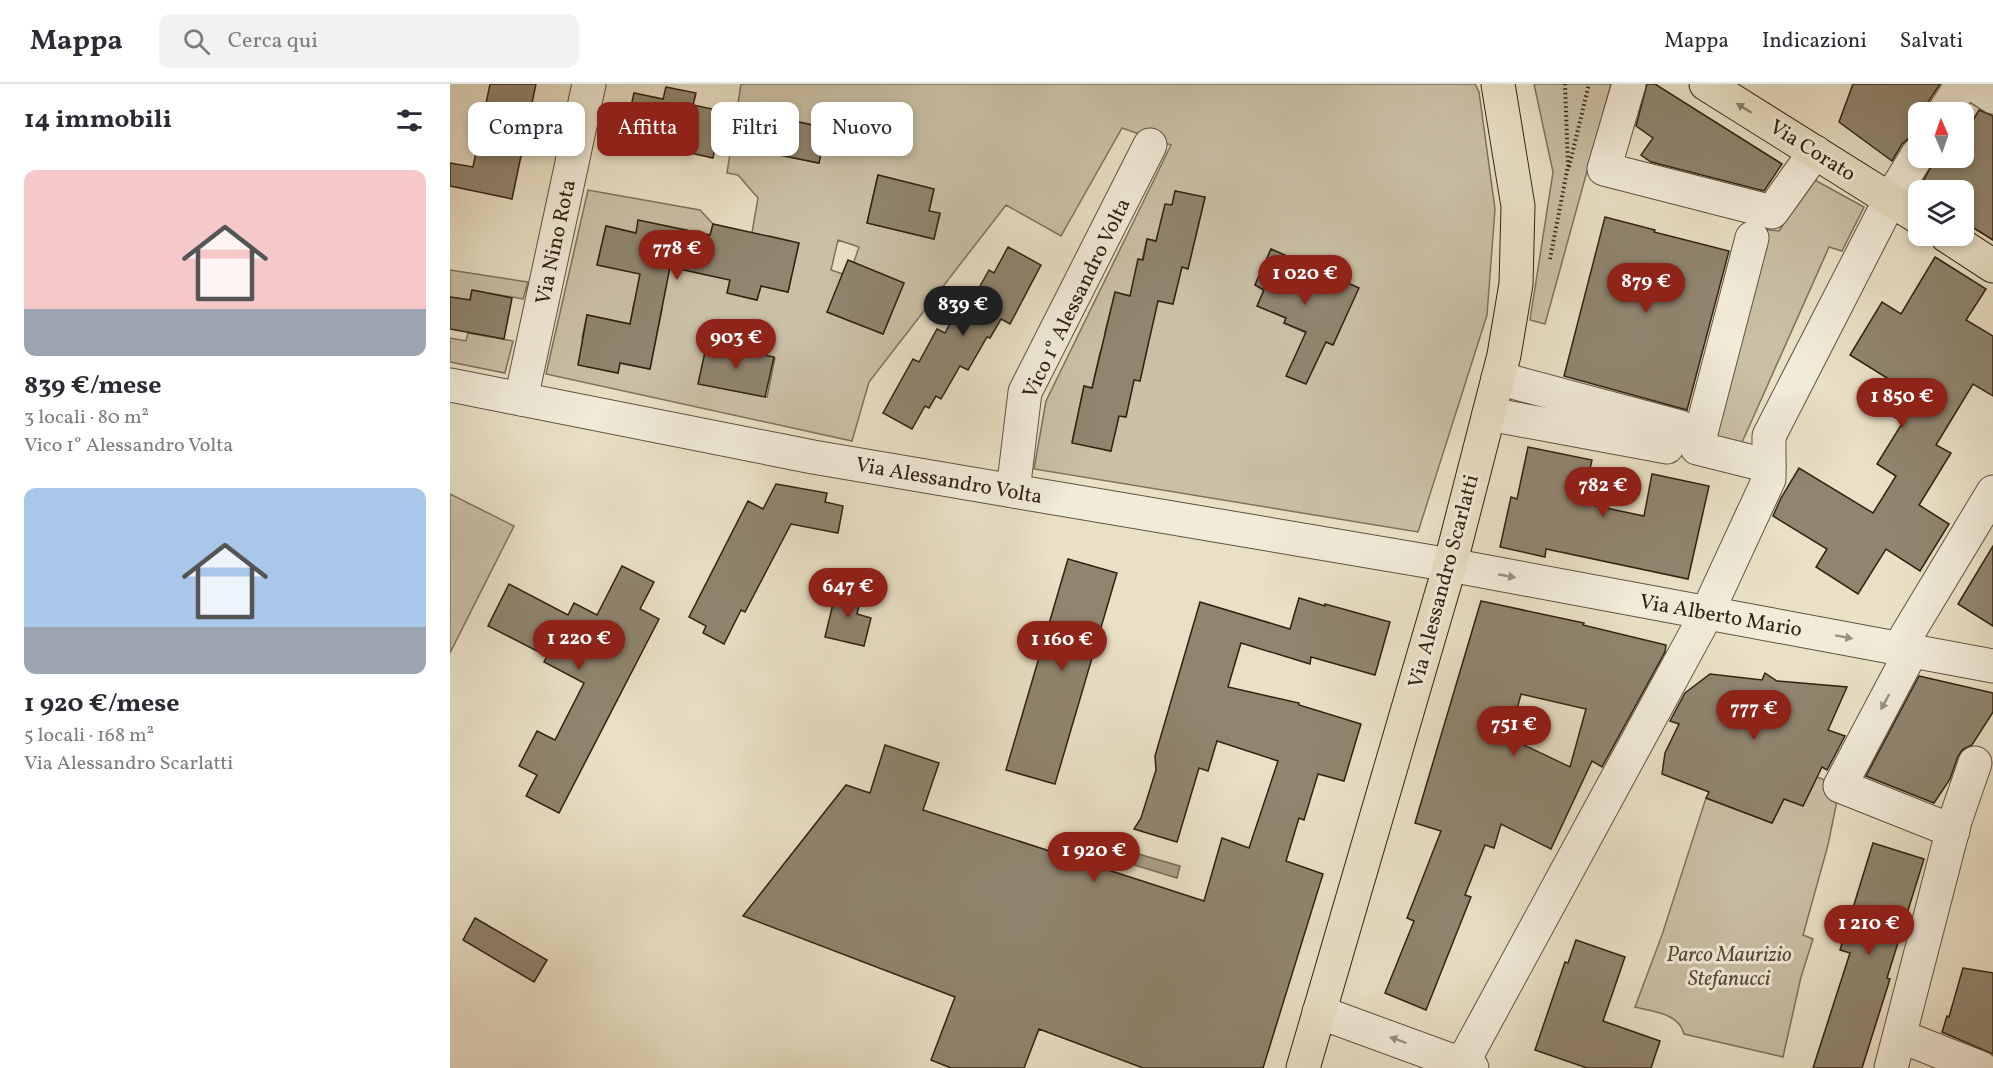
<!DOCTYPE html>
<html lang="it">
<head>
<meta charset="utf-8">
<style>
  :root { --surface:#fff; --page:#f2f2f3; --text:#2b2b33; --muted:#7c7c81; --line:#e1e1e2; --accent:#8f2418 }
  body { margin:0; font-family:Vollkorn,serif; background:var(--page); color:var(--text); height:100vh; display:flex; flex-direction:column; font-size:22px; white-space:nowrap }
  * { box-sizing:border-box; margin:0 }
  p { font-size:20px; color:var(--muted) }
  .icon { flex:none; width:33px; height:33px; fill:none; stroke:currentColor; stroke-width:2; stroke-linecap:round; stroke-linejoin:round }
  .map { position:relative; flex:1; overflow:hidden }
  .drawer { display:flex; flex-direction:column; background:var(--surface); width:450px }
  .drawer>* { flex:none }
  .hud { position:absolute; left:18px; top:18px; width:570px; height:54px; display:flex; gap:12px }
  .needle { width:39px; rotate:358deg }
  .fabs { position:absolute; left:1458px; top:18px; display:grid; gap:12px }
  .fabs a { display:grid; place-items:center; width:66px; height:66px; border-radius:12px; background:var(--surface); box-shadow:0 3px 9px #0003; font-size:30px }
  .price { position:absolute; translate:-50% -51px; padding:0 14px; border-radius:21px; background:var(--accent); color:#fff; font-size:20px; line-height:39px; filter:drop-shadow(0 2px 3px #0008) }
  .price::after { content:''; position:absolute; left:50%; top:36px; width:18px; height:14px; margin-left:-9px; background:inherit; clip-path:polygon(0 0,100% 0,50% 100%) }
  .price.on { background:#222; color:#fff }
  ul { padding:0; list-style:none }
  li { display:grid; align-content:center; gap:12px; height:318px; padding:0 24px }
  li span { display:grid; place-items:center; height:186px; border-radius:12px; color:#555 }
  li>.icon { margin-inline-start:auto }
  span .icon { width:108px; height:108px; fill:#fffc; stroke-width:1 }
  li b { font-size:26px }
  h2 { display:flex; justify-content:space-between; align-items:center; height:72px; padding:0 24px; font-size:26px }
  .chip { padding:0 21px; border-radius:12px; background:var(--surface); box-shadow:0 3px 9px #0003; font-size:21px; line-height:54px }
  .chip.on { background:var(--accent); color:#fff }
  header { display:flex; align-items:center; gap:36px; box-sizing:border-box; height:84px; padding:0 30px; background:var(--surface); border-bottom:2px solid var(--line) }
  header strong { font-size:28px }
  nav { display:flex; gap:33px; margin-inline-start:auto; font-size:21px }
  .search { width:420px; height:54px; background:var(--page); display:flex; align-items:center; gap:15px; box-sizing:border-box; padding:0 21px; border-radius:12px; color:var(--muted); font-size:22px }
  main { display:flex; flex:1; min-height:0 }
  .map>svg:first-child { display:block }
</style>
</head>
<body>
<header>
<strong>Mappa</strong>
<div class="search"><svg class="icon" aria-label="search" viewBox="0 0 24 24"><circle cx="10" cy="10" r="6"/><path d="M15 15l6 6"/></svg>Cerca qui</div>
<nav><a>Mappa</a><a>Indicazioni</a><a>Salvati</a></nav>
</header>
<main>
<section class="drawer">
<h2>14 immobili<svg class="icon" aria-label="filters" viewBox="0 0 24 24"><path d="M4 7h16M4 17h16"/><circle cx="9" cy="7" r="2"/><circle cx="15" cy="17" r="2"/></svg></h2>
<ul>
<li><span style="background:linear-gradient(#f6c9c9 75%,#9aa5b1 0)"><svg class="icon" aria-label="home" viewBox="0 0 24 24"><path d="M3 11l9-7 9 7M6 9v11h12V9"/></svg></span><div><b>839 €/mese</b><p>3 locali · 80 m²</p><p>Vico 1° Alessandro Volta</p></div></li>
<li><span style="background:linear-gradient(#a9c7e8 75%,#9aa5b1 0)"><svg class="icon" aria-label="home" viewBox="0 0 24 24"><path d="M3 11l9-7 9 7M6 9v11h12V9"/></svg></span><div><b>1 920 €/mese</b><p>5 locali · 168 m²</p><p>Via Alessandro Scarlatti</p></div></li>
</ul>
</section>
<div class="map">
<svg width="1543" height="984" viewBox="0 0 1543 984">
  <rect width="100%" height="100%" fill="#e9e0c5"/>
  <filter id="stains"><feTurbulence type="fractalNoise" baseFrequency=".00333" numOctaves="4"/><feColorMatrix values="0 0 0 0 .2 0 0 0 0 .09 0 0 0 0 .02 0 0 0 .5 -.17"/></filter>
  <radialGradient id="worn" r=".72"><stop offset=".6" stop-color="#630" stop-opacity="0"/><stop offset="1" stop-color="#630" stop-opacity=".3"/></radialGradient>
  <g fill="#cac0a6" stroke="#7d725c" stroke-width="1.5" fill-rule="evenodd">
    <path d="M291,0H1025L1029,8L1045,125L1037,231L968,448L584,385L596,317L721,61L672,44L611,152L556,121L419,298L402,357L96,290L138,106L250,126L263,140L252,190L280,196L277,209L307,216L311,202L338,208L349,159L319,152L316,164L300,160L308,114L288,91L277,89ZM316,31L375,43L369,79L309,67ZM428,91L484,105L479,127L490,130L484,155L417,139ZM726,107L755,114L738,184L732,183L707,216L690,297L684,296L676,333L669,332L660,367L622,358L634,302L642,304L650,268L656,269L655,248L665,209L683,212L697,155L706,157L722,121ZM189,137L177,187L147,181L156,142L186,149ZM388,156L409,163L399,192L381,186ZM821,165L908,204L883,261L834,239L836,234L807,222L814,206L805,201ZM454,199L433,250L377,228ZM184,219L212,225L200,285L170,279L168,289L129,281L134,256L132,254L137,231L180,240ZM257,260L325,274L317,313L249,300Z"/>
    <path d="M1084,0H1161L1095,240L1080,236L1103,88Z"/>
    <path d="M1363,95L1414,123L1392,167L1379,163L1290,363L1261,357L1311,145L1329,147Z"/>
    <path d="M0,186L78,198L73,215L22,206L20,216L0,213Z"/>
    <path d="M18,249L63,257L55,289L0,278V254L16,257Z"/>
    <path d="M0,410L64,442L0,569Z"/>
    <path d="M1367,693L1390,702L1378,761L1353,851L1363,855L1351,893L1333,973L1234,950C1229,929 1203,928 1185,923L1212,851L1256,714L1322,739L1334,715L1353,721Z"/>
  </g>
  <path fill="#aaa088" stroke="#796e58" stroke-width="1.5" d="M685,769L730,782L727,794L681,780Z"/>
  <g fill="#90856f" stroke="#302311" stroke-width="1.5" fill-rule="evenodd">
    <path d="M40,0H86L62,115L0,102V79L23,83Z"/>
    <path d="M1197,0H1205L1332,80L1314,107L1201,78L1191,71L1203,54L1186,42Z"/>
    <path d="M1403,0H1490L1478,18L1475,28H1468V51L1460,53L1452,60L1442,77L1389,38Z"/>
    <path d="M216,3L246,9L243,21L272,27L263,74L174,54L184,9L213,15Z"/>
    <path d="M1529,26L1543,32V156L1514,138V106H1482L1472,99L1486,74H1514V32L1522,38Z"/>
    <path d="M316,31L376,44L369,79L309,67Z"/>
    <path d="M428,91L484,105L479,127L490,129L484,155L417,139Z"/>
    <path d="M725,107L755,113L738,185L732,183L723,220L708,217L690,297L684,296L676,333L669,332L661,367L622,359L634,302L642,304L665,208L680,212L688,175L693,176L697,155L706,157L715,120L722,121Z"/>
    <path d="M1155,133L1205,146L1204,148L1279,167L1237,326L1114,292Z"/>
    <path d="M188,136L260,151L263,140L349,159L338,208L311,202L307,216L277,209L280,196L220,183L200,285L170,279L168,289L128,281L137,231L180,240L190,190L147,181L156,142L186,149Z"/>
    <path d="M558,163L591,181L560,240L551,235L540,254L537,253L518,286L510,282L491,315L486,312L479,324L475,322L462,345L433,329L463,275L469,278L487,245L495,249L513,215L520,220L539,186L544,189Z"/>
    <path d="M821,165L909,204L883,261L876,258L856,300L836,292L856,248L834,239L836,234L807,222L814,206L805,201Z"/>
    <path d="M1485,173L1536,205L1516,236L1543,252V312L1523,300L1486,361L1501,369L1469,421L1499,440L1470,487L1436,465L1408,510L1366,483L1377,465L1323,432L1331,414L1349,384L1423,429L1446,392L1427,380L1453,338L1434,327L1450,302L1400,271L1432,218L1451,230Z"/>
    <path d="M398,176L454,199L433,250L377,228Z"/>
    <path d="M22,206L62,214L54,255L0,245V213L20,216Z"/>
    <path d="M257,259L324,273L315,313L248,300Z"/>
    <path d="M1078,363L1142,376L1132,419L1194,432L1202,390L1259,402L1238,495L1096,465L1095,473L1050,463L1061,413L1067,415Z"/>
    <path d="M326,400L377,409L375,418L393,422L388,449L341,440L295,528L291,526L274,560L253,549L256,542L239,533L298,417L313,425Z"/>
    <path d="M1543,462V542L1508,520Z"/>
    <path d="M618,475L667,489L605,700L556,686Z"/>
    <path d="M172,482L204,498L190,525L209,535L109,729L76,712L87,691L69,682L87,647L105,656L134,599L94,578L97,572L38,542L59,500L118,531L124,519L147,531Z"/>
    <path d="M387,503L412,509L407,530L421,534L414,562L375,553Z"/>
    <path d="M849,514L875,522V520L940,538L925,591L861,573L860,580L791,559L778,603L849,619V621L911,640L894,697L868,690L854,736L849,734L836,777L873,790L813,984H693L589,945L574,984H501L481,976L505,913L293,832L396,701L420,709L435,661L489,679L473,726L754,817L772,754L799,764L828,677L767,657L758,687L749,684L727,758L684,745L691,734L706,686L705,672L750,518L840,545Z"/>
    <path d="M1031,517L1134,539L1133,541L1216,561L1215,568L1152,683L1142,677L1101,765L1051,740L1044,764L1035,761L1015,811L1021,813L976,926L935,909L964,837L957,834L991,747L965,739ZM1071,610L1136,625L1120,683L1072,660L1059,656Z"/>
    <path d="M1315,589L1327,597L1397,603L1378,646L1395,652L1377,686L1372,683L1353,722L1334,715L1322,739L1256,714L1259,708L1212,690L1215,669L1229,640L1220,637L1235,609L1260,590L1312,596Z"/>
    <path d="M1469,592L1543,609V628L1522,661L1513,665L1508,672L1500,695L1484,719L1416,692Z"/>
    <path d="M1423,759L1474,775L1437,894L1440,895L1412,984H1363L1400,869L1390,866Z"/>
    <path d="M25,834L97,876L84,898L13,856Z"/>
    <path d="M1126,856L1175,873L1153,937L1210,957L1201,984H1137L1085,966L1115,878L1118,879Z"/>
    <path d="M1513,884L1543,889V970L1492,948L1497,932L1499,933Z"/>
  </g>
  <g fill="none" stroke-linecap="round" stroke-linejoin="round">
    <g stroke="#5e523e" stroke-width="35">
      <g id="minor">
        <path d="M1179,0L1154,85L1322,128L1365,68"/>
        <path d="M1523,0L1543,13"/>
        <path d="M1494,28L1512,0"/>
        <path d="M1302,154L1247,364L1319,382"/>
        <path d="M1048,294L1230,343"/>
        <path d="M0,301L363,373L1000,481L1543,582"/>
        <path d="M71,315L139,0"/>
        <path d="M1039,330L1217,363"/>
        <path d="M563,407L575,308L700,61"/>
        <path d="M1449,564L1543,408"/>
        <path d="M1462,566L1390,702L1503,747"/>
        <path d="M869,928L1022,984"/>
        <path d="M1450,952L1531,984"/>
        <path d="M1012,980L1257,529L1319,395V352L1441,114L1468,70"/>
        <path d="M1441,984L1505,737L1525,679"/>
      </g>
    </g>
    <g stroke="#302311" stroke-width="35">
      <g id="major">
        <path d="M1256,0L1468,133"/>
        <path d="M1497,152L1543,182"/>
        <path d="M853,984L1000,481L1054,271L1066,200L1068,122L1048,0"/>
      </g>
    </g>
    <g stroke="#302311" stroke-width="4" stroke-dasharray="1.5 3" stroke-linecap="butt">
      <path d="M1119,83L1139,0"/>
      <path d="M1100,175L1118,82L1115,0"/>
    </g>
    <use href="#minor" stroke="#f1ebd9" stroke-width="33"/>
    <use href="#major" stroke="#e9e0c5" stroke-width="33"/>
  </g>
  <defs><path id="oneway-solid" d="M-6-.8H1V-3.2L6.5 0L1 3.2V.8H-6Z" transform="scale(1.5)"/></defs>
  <use fill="#8c826b" href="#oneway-solid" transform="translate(1294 24) rotate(-148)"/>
  <g fill="#9a917f">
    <use href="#oneway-solid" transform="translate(1057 492) rotate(10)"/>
    <use href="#oneway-solid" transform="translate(1394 553) rotate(10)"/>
    <use href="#oneway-solid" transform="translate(1435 618) rotate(118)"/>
    <use href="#oneway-solid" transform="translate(948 956) rotate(-160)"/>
  </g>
  <g text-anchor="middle" stroke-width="6" stroke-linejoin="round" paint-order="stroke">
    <g font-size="21" fill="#302311" stroke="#f1ebd9">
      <text transform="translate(1363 66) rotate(32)" y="7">Via Corato</text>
      <text transform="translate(105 158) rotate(-78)" y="7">Via Nino Rota</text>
      <text transform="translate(626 214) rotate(-64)" y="7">Vico 1° Alessandro Volta</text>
      <text transform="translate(499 396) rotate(10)" y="7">Via Alessandro Volta</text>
      <text transform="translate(993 497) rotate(-75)" y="7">Via Alessandro Scarlatti</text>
      <text transform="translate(1271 531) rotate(10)" y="7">Via Alberto Mario</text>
    </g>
    <g font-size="21" font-style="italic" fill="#564a36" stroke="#f1ebd9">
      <text x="1279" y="877">Parco Maurizio<tspan x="1279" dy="24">Stefanucci</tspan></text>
    </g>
  </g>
  <rect width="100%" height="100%" filter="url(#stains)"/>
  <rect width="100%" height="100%" fill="url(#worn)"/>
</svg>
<div class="fabs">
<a><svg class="needle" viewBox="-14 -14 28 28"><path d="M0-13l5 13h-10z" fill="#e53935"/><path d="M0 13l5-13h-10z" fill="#7c7c81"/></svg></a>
<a><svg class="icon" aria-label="layers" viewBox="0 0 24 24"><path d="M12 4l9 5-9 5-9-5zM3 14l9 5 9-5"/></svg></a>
</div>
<b class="price" style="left:227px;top:197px">778 €</b>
<b class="price" style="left:855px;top:222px">1 020 €</b>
<b class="price" style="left:1196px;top:230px">879 €</b>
<b class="price on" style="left:513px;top:253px">839 €</b>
<b class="price" style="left:286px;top:286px">903 €</b>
<b class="price" style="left:1452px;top:345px">1 850 €</b>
<b class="price" style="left:1153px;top:434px">782 €</b>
<b class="price" style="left:398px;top:535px">647 €</b>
<b class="price" style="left:129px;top:587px">1 220 €</b>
<b class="price" style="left:612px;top:588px">1 160 €</b>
<b class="price" style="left:1304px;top:657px">777 €</b>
<b class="price" style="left:1064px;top:673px">751 €</b>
<b class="price" style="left:644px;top:799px">1 920 €</b>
<b class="price" style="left:1419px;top:872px">1 210 €</b>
<div class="hud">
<a class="chip">Compra</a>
<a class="chip on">Affitta</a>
<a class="chip">Filtri</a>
<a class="chip">Nuovo</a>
</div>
</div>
</main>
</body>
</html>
